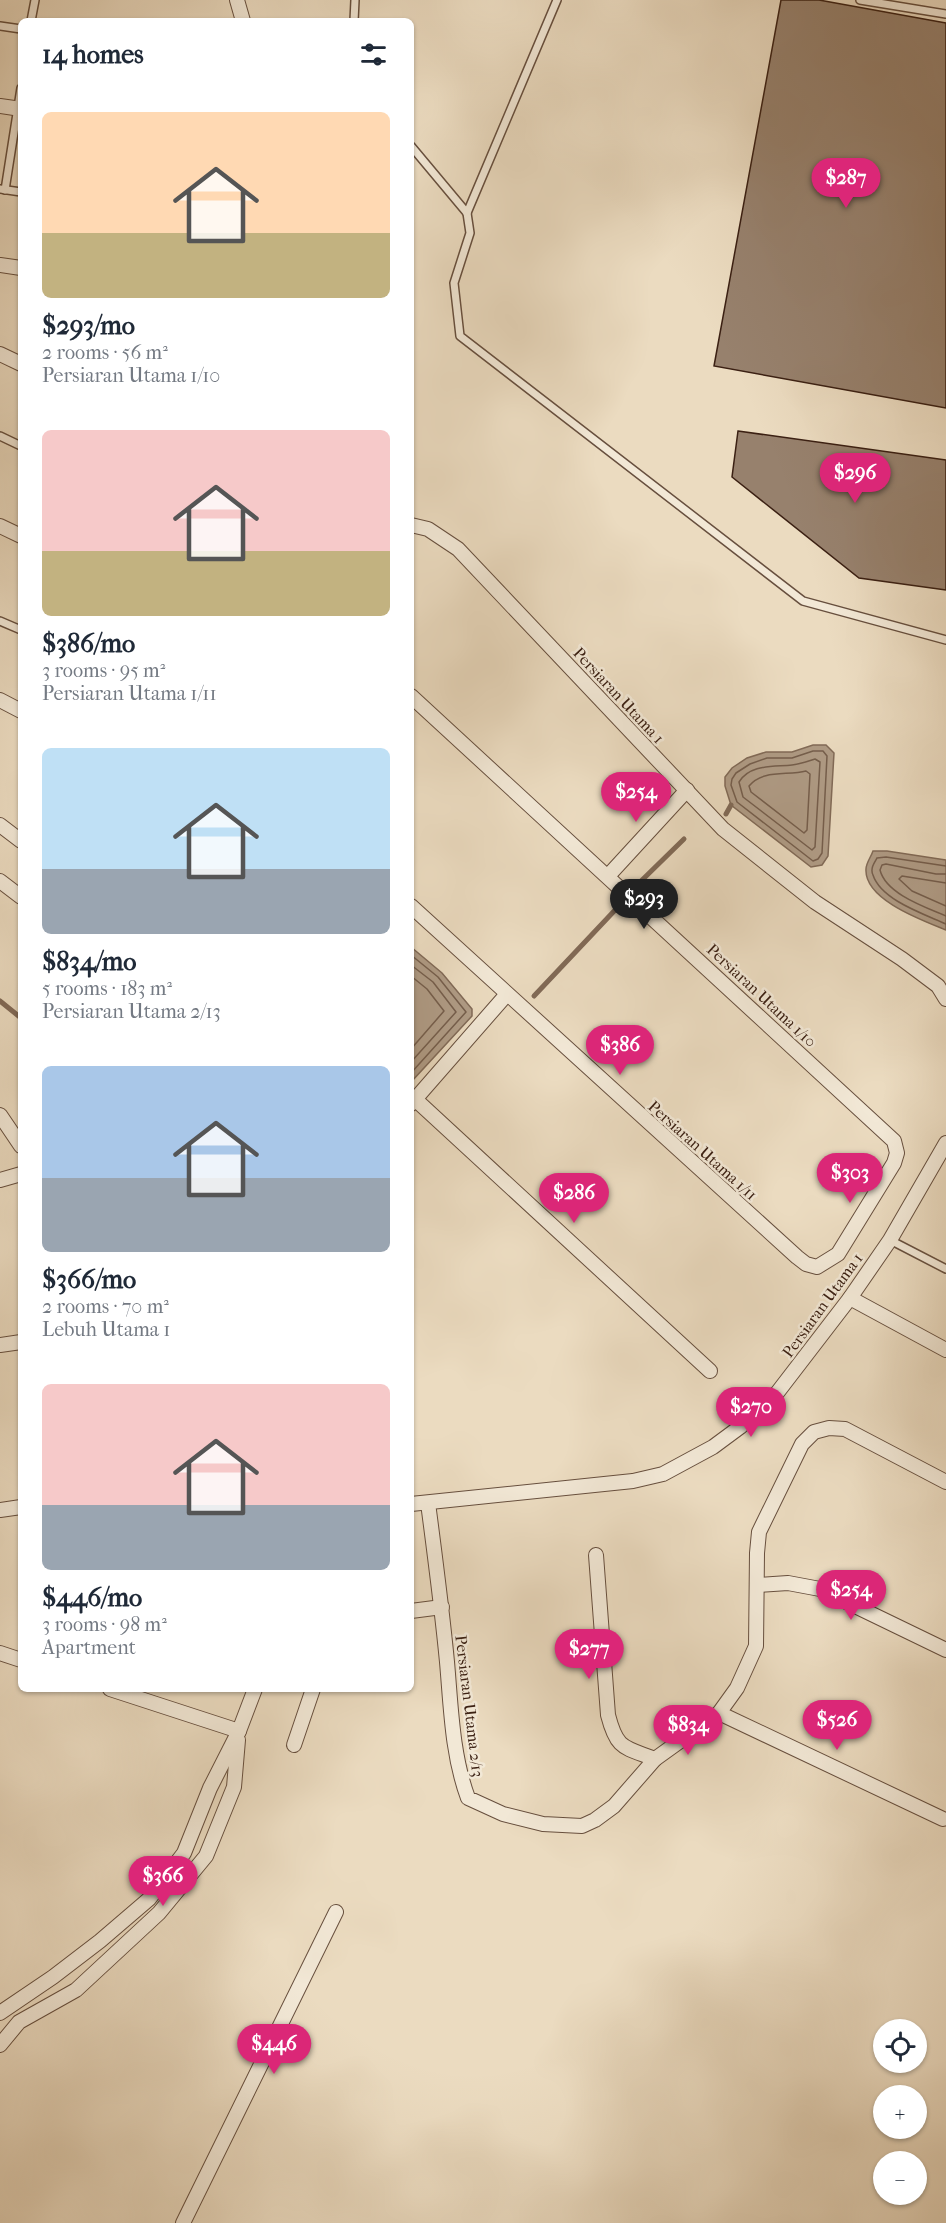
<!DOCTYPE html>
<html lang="en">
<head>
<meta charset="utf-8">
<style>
  :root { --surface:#fff; --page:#f6f6f7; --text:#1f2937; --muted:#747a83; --accent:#db2777 }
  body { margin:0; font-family:"IM FELL French Canon",serif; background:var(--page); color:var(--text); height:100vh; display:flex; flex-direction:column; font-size:22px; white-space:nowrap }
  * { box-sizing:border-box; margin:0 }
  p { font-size:20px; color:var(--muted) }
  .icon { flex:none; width:33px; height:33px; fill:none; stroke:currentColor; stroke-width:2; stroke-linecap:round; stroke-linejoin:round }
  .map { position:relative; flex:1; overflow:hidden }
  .sheet { position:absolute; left:18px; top:18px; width:396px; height:1674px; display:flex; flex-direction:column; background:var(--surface); border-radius:9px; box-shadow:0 2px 4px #0004 }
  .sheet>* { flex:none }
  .tools { position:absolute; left:873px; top:2019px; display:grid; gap:12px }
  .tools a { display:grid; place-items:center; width:54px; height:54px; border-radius:50%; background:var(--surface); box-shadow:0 2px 4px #0004; font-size:30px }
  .price { position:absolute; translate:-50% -51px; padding:0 14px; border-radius:21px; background:var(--accent); color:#fff; font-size:20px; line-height:39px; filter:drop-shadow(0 2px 3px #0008) }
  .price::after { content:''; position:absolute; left:50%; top:36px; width:18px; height:14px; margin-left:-9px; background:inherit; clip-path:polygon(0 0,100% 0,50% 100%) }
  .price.selected { background:#222; color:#fff }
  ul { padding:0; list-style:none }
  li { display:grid; align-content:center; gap:12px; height:318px; padding:0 24px }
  li span { display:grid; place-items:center; height:186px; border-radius:9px; color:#555 }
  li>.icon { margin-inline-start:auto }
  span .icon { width:108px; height:108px; fill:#fffc; stroke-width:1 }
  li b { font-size:26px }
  h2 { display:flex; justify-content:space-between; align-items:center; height:72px; padding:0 24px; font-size:26px }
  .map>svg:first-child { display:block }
</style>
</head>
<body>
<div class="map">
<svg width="946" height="2223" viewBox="0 0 946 2223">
  <rect width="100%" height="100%" fill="#ebdbc0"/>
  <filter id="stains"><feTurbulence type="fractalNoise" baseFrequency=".00333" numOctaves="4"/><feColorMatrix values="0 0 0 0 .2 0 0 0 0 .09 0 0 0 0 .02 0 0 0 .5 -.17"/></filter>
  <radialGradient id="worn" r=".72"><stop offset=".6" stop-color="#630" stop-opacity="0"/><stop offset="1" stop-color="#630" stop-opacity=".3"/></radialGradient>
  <g fill="#af9b85" stroke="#816a57" stroke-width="1.5">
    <path d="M813,745H826L834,753L828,856L822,865L811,867L731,805L725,786V777L732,768L747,758L766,752H792Z"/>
    <path d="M873,851H887L946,860V930C924,921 864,900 866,869C866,863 871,857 873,851Z"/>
    <path d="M411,947L442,973L472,1009V1016L411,1082Z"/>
  </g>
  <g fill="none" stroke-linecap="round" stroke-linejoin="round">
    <g stroke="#755e4c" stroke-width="1.5">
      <path d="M813,751H823L827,756L822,853L818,859L813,861L737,802L731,785L732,779L736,773L750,764L767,758H792Z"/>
      <path d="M815,759L820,762L815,847L812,850L743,797L739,782C750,764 773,767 792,765C800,764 808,761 815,759Z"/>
      <path d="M806,771L810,774L807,830L804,833L751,792L749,786C763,769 787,776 806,771Z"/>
      <path d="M946,866L886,857L877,858C874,863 870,869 873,875C881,900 924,914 946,924"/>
      <path d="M946,874H936L886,864L882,865L880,870C886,894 925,907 946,916"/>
      <path d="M946,883L902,876L899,879L912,891L946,906"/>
      <path d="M411,955L438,977L466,1012L411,1073"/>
      <path d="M411,965L433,982L456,1012L411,1062"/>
      <path d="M411,976L427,989L444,1011L411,1049"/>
    </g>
    <g stroke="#816a57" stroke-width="5">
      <path d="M726,814L731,805"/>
      <path d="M637,885L684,839"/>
      <path d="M534,996L617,908"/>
      <path d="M0,1001L21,1018"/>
    </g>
  </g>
  <g fill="#97816d" stroke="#3b2013" stroke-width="1.5">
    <path d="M781,0H819L946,23V408L714,366Z"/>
    <path d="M738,431L946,460V590L859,578L732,477Z"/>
  </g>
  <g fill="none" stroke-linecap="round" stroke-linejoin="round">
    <g stroke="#674f3e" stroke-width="10">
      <g id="service">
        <path d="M860,0L946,14"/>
        <path d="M31,21L35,0"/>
        <path d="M354,21L355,0"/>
        <path d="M0,26L21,29"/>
        <path d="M411,146L467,213L470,233L454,283L460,336L803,601L946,640"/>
        <path d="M0,189L21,192"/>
        <path d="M5,190L21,88"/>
        <path d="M467,213L557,0"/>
        <path d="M0,436L21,446"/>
        <path d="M0,621L21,630"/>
        <path d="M890,1240L946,1269"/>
      </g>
    </g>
    <g stroke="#674f3e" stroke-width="16">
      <g id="minor">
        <path d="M237,0L243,21"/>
        <path d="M0,106L21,109"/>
        <path d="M0,265L21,268"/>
        <path d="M0,354L21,364"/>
        <path d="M411,525L428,529L458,549L723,829L815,902L902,959L938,986L946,999"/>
        <path d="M0,526L21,536"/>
        <path d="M411,696L894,1141L897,1153L894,1163L838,1254L817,1267L806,1264L797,1257L411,906"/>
        <path d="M0,700L21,711"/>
        <path d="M0,825L21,841"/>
        <path d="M608,876L687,790"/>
        <path d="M0,881L21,897"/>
        <path d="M416,1100L710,1371"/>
        <path d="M411,1104L507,994"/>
        <path d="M0,1115L21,1146"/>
        <path d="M0,1180L21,1174"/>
        <path d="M850,1298L946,1350"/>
        <path d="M0,1345L21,1342"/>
        <path d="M428,1503C435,1556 442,1609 447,1662C451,1707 452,1755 468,1798L503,1814L543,1824L582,1826L595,1820L614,1806L655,1759L719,1713L737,1688L756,1646L757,1553L759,1532L802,1444L814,1432L829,1428L845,1429L946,1482"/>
        <path d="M411,1504L633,1481L663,1474L713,1447L740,1427L777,1393L850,1298L890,1240L946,1143"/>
        <path d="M0,1510L21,1507"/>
        <path d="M596,1555L608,1715C617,1750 624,1747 655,1759"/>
        <path d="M757,1585L788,1583L820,1589L946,1650"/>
        <path d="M411,1611L442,1607"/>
        <path d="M0,1653L21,1660"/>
        <path d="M110,1689L239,1731"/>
        <path d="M719,1713L943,1819"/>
        <path d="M294,1745L313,1689"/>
        <path d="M0,2013L53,1977L100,1941L149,1899L184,1853L210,1788L239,1731L255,1689"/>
        <path d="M0,2045L19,2022L76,1990L159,1913L206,1856L234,1787L238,1740"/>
        <path d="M183,2223L336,1912"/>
      </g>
    </g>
    <use href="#service" stroke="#f2e8d6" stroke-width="7"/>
    <use href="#minor" stroke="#f2e8d6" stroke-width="14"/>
  </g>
  <g text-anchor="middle" stroke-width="5" stroke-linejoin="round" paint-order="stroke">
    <g font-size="16" fill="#3b2013" stroke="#f2e8d6">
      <text transform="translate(619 695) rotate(47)" y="6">Persiaran Utama 1</text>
      <text transform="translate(762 995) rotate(43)" y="6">Persiaran Utama 1/10</text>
      <text transform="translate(703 1150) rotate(42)" y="6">Persiaran Utama 1/11</text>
      <text transform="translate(822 1305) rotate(-54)" y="6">Persiaran Utama 1</text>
      <text transform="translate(470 1706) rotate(83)" y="6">Persiaran Utama 2/13</text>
    </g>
  </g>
  <rect width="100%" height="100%" filter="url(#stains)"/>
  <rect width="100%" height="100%" fill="url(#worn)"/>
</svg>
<div class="tools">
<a><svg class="icon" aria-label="locate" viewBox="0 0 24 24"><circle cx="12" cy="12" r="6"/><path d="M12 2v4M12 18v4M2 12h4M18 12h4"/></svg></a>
<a>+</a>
<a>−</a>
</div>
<b class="price" style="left:846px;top:209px">$287</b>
<b class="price" style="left:855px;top:504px">$296</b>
<b class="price" style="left:636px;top:823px">$254</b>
<b class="price selected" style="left:644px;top:930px">$293</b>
<b class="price" style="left:620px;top:1076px">$386</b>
<b class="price" style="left:850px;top:1204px">$303</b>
<b class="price" style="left:574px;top:1224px">$286</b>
<b class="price" style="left:751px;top:1438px">$270</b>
<b class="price" style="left:851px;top:1621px">$254</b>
<b class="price" style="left:589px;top:1680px">$277</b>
<b class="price" style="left:837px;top:1751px">$526</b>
<b class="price" style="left:688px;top:1756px">$834</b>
<b class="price" style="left:163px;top:1907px">$366</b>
<b class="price" style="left:274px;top:2075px">$446</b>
<section class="sheet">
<h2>14 homes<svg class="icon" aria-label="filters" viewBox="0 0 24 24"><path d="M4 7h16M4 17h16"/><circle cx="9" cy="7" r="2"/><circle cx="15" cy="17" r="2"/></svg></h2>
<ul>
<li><span style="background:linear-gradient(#ffd9b3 65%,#c2b280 0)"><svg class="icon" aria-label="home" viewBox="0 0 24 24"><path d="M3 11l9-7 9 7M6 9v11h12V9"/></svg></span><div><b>$293/mo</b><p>2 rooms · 56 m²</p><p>Persiaran Utama 1/10</p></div></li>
<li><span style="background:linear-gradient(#f6c9c9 65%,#c2b280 0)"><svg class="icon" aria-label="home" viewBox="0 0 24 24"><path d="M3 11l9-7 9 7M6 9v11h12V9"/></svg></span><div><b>$386/mo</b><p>3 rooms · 95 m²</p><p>Persiaran Utama 1/11</p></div></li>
<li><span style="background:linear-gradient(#bfe0f5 65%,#9aa5b1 0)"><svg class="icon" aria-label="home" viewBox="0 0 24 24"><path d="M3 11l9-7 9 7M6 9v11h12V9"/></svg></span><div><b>$834/mo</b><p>5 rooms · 183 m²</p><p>Persiaran Utama 2/13</p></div></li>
<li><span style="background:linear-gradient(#a9c7e8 60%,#9aa5b1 0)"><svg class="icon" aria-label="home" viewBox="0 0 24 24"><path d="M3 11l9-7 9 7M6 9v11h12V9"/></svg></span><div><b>$366/mo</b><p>2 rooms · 70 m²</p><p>Lebuh Utama 1</p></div></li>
<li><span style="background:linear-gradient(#f6c9c9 65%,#9aa5b1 0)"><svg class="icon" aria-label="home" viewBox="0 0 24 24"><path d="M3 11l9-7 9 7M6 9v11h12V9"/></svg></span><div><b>$446/mo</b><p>3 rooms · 98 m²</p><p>Apartment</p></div></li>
</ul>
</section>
</div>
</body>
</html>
